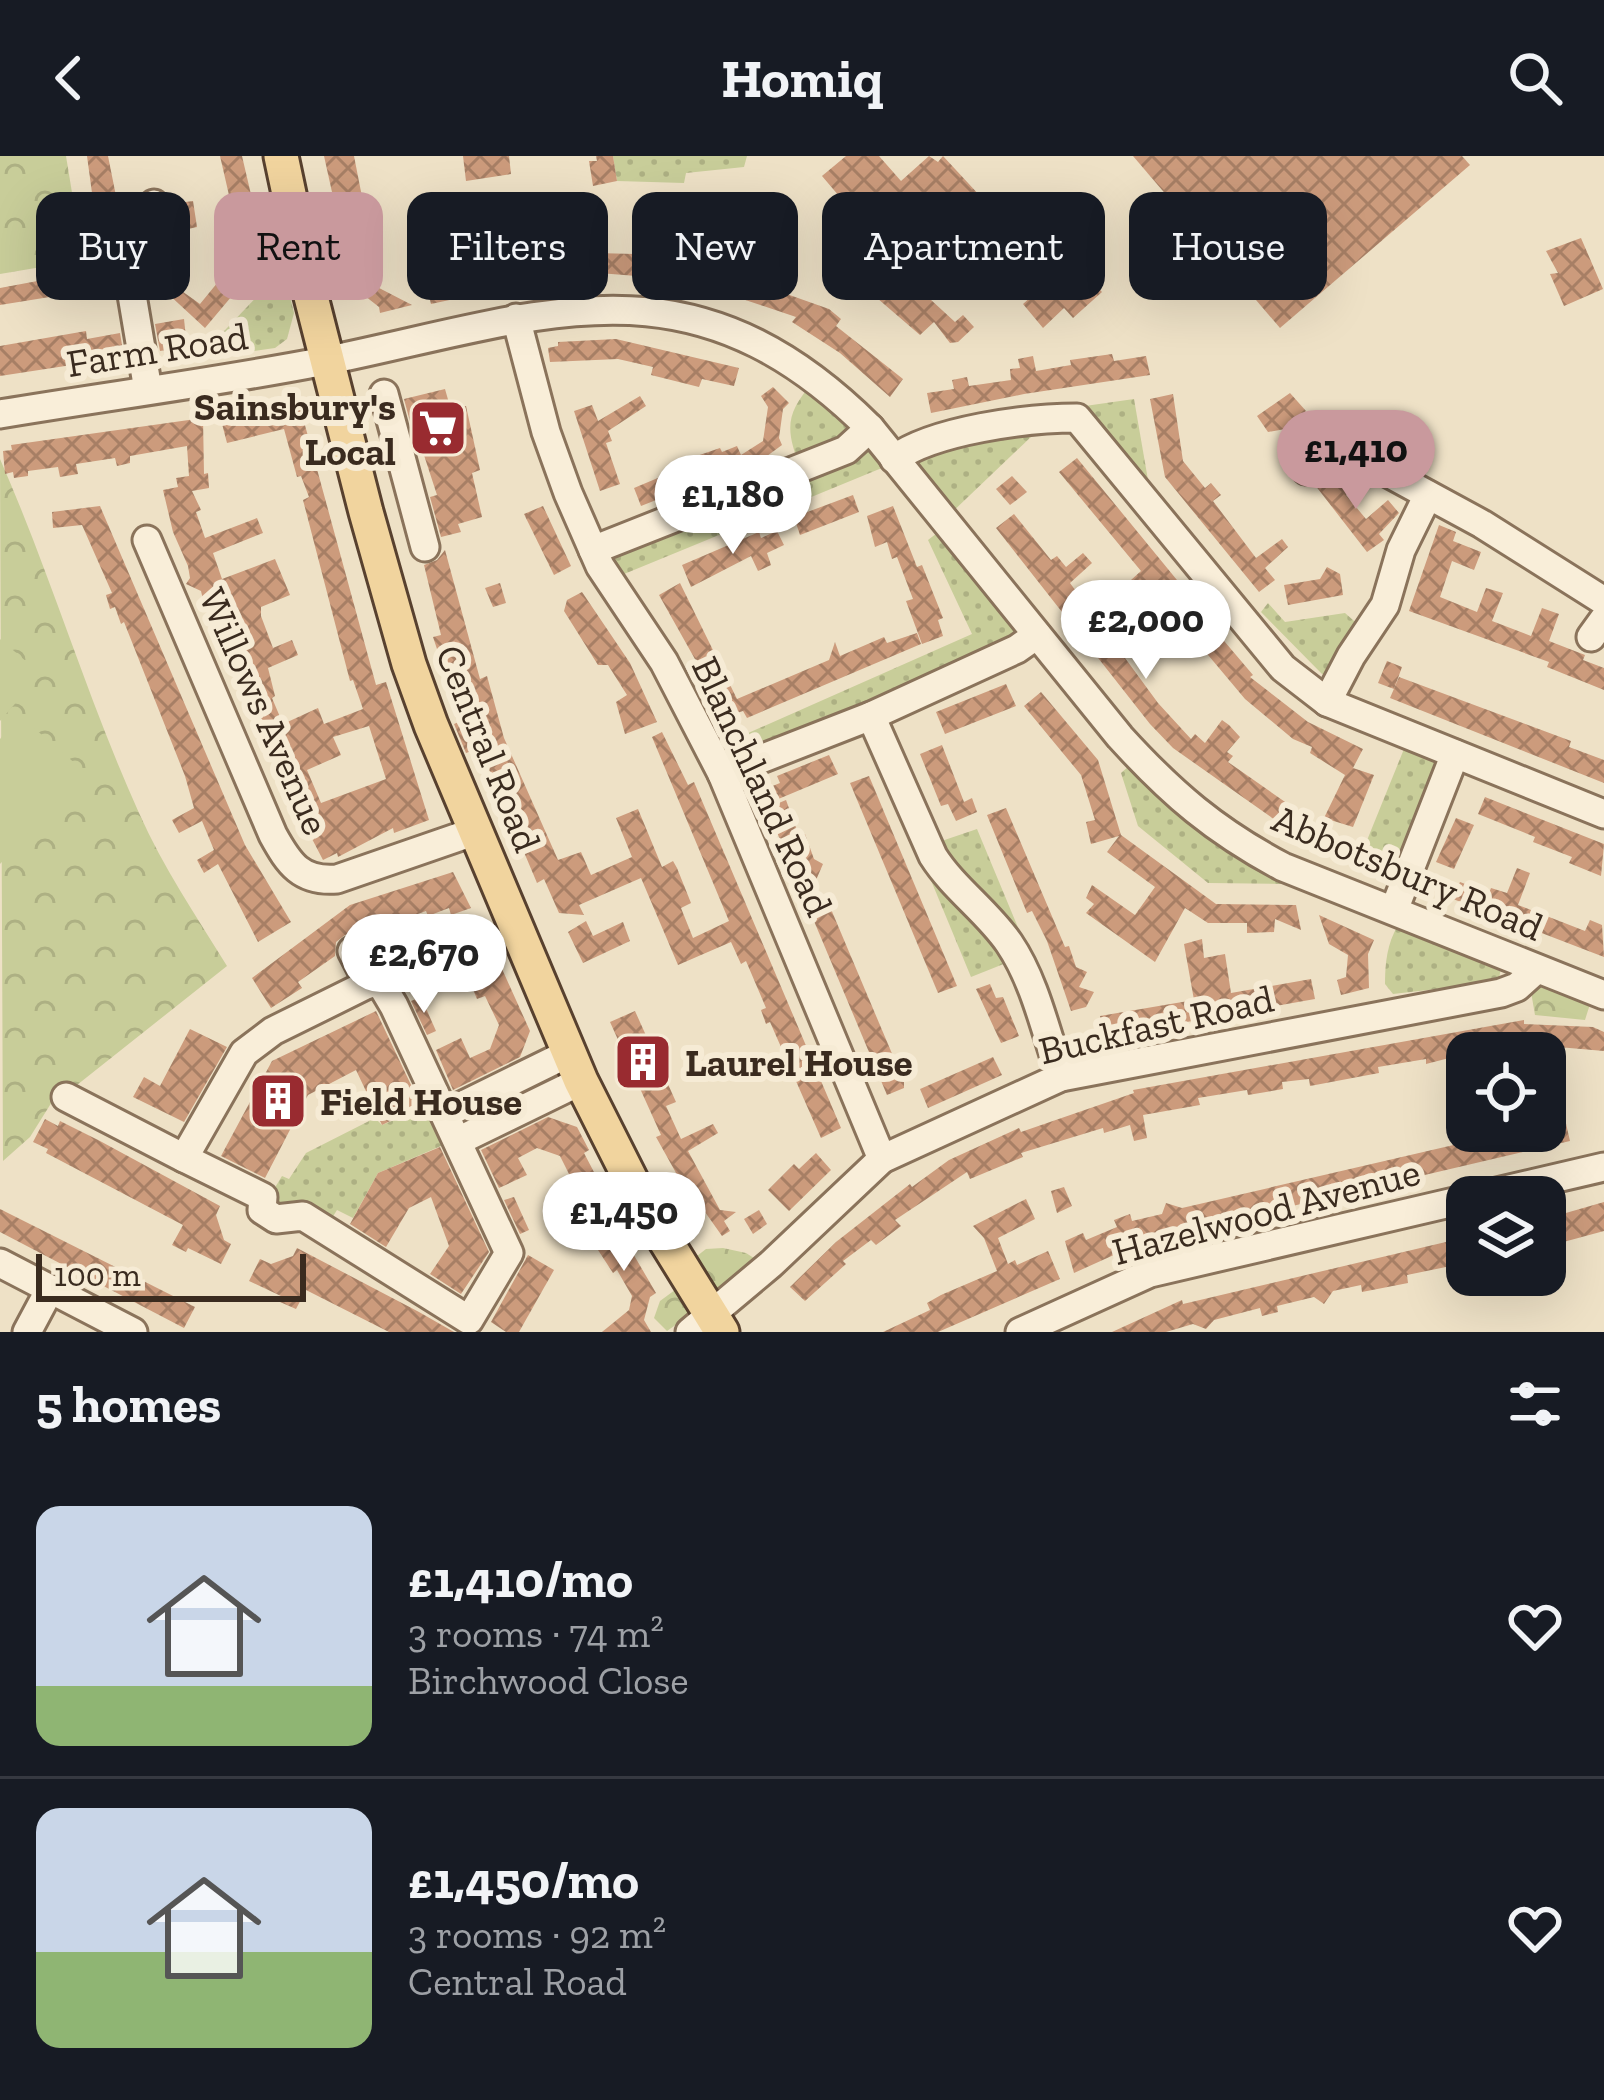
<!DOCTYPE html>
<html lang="en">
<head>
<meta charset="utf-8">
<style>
  :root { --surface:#171b24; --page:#20242c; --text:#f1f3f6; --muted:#9ea1a6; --line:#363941; --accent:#c9999d }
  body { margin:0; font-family:"Zilla Slab",serif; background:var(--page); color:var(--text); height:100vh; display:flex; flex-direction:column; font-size:45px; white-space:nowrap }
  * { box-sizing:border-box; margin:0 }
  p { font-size:39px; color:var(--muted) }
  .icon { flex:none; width:66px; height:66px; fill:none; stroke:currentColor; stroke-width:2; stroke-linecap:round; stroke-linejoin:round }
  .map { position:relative; height:1176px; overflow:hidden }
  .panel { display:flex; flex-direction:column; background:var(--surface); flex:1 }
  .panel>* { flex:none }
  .guide { position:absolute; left:36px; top:36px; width:1533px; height:108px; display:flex; gap:24px }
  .buttons { position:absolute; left:1446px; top:876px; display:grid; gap:24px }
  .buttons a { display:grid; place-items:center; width:120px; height:120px; border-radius:24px; background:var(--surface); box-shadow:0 12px 48px #0002; font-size:60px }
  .scale { position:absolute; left:36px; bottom:30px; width:270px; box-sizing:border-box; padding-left:12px; border:6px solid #3a2b1f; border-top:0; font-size:33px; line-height:42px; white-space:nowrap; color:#3a2b1f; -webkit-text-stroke:9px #f6ebd5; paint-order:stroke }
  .price { position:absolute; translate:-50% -102px; padding:0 27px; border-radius:42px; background:#fff; color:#222; font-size:39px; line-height:78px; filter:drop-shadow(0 3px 6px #0008) }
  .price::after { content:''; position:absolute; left:50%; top:72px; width:36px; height:27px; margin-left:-18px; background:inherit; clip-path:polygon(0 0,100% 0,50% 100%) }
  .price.current { background:var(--accent); color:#111 }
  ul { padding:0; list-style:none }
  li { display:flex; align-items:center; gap:36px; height:300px; padding:0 36px }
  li+li { border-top:3px solid var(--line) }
  li span { display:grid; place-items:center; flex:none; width:336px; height:240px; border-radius:24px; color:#555 }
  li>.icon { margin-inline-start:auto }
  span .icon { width:144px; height:144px; fill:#fffc; stroke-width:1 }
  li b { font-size:51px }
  h2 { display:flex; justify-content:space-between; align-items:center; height:144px; padding:0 36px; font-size:51px }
  .tag { padding:0 42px; border-radius:24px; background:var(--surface); box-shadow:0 12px 48px #0002; font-size:42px; line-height:108px }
  .tag.current { background:var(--accent); color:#111 }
  header { display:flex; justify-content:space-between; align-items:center; height:156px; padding:0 36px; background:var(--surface); font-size:54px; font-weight:800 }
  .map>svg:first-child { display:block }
</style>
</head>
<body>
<header><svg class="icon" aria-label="back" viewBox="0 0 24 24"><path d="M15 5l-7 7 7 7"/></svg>Homiq<svg class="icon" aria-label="search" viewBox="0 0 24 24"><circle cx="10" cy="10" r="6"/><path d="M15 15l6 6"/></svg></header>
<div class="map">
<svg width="1604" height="1176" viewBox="0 0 1604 1176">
  <defs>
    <pattern id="grass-dots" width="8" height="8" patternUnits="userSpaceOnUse" patternTransform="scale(3)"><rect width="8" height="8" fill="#c8cd99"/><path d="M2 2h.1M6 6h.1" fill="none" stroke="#adb083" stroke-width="1.8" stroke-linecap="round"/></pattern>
    <pattern id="forest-crowns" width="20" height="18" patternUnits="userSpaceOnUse" patternTransform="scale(3)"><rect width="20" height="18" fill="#c8cd99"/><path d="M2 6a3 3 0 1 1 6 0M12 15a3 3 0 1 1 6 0" fill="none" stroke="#adb083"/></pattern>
    <pattern id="building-cross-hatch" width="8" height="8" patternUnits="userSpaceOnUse" patternTransform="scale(3)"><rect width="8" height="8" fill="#cc9b7c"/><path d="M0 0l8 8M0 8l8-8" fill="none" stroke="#a77f65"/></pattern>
  </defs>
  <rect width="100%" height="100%" fill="#eee1c6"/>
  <g fill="url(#grass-dots)">
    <path d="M613,0H747L744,11L686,17L684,27L617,25Z"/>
    <path d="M286,125L294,157L287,183L275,192L210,201L208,192L265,132Z"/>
    <path d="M814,225L894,307L612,423L597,396L801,313C785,273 785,258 814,225Z"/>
    <path d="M1134,243L1148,324L1144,328L1087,259L1085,250Z"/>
    <path d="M1035,271L1032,280L947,361L900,304Z"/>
    <path d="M945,371L1031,480L723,614L712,593L972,478L928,384Z"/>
    <path d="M1268,447L1285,466L1345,457L1362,472L1332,520L1322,518L1261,456Z"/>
    <path d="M1406,588L1446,605L1394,730L1355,714Z"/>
    <path d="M1129,610C1181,663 1220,692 1287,722L1285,728L1208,727L1138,670L1121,617Z"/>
    <path d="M977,673L1029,798L971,821L918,693Z"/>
    <path d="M1398,769L1501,811L1499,823L1489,827L1393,838L1385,828C1385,807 1387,788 1398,769Z"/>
    <path d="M430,949L448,987L378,1017L353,1062L337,1054L327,1070L282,1059L268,1043L282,1020L289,1023L306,997L375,962L382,969Z"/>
  </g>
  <g fill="url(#forest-crowns)">
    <path d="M0,0H66L83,104L0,118Z"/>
    <path d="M0,303C51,419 87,542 139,657C163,711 196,760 227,810L77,929L55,941L30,981L3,1005Z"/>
    <path d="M1545,826L1591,845L1585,864L1535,859L1531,836Z"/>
    <path d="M723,1092L746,1097L760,1106L720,1143L697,1100L706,1093Z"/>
    <path d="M679,1131L694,1156L667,1175L654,1162L660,1145Z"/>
  </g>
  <g fill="#c8cd99">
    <path d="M0,483L41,518L0,565Z"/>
    <path d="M20,560L84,615L0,708V583Z"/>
  </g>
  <g fill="url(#building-cross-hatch)" fill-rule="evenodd">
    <path d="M87,0H108L127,95L104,99L100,57L95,59Z"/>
    <path d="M220,0H242L267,107L246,113Z"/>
    <path d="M324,0H354L374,102L348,108Z"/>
    <path d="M463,0H509L511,18L466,25Z"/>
    <path d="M596,0H613L617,25L593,30L589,5H597Z"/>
    <path d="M846,0H879L901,25L929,0L938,6L943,0L981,41L974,48L979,54L926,104L937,114L918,132L955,166L963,159L974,171L958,186L950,187L934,166L920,179L863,130L876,118L825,66L833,59L825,52L839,40L822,20Z"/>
    <path d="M1133,0H1462L1470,9L1280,172Z"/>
    <path d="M193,45L197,71L188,73L190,93L179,95L176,75L182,73L178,47Z"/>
    <path d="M1031,59L1102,136L1073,162L1064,152L1043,172L1023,148L1049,125L1028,104L1013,119L991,94Z"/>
    <path d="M1581,82L1603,133L1564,150L1550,118L1558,117L1546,95Z"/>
    <path d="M595,97L676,99L694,105L696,98L722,108L719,114L829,153L841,163L836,170L903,223L890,241L840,197L792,166L796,161L662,116L661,122L599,117L536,123L535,103Z"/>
    <path d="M340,112L352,118L412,149L380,157L379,151L365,140L358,142L356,134L336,119Z"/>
    <path d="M486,114L491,135L431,148L426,128Z"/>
    <path d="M91,115L93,134L0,149V132Z"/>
    <path d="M227,115L242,128L205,172L166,136L172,128L200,148Z"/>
    <path d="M184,163L187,191L160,195L155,168Z"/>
    <path d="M86,175L87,183L120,177L124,201L0,220V190Z"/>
    <path d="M616,183L739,212L734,230L702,223L699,231L651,219L653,211L618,203L550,206L548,192L558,190V186Z"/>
    <path d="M1112,198L1114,205L1146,200L1150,219L1024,238L931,257L927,237L954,233L952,224L967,221L969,230L1011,224L1010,213L1020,212L1018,203L1033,200L1036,215L1071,209L1070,204Z"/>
    <path d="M773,231L789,247L783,253L779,282L782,289L767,300L641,350L634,332L684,311L682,305L720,292L722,296L737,290L741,299L763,285L768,251L761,240Z"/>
    <path d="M445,233L451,254L466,250L480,314L472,317L482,361L458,368L461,376L441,381L430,341L437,339L421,290L417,292L404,243Z"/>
    <path d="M1290,237L1306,255L1292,266L1296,271L1268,276L1257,260Z"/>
    <path d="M1173,238L1183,305L1205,332L1211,327L1221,339L1213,345L1256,402L1282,383L1288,391L1265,412L1275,424L1259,436L1165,321L1150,243Z"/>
    <path d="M640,240L646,250L608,275L612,285L606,287L620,328L600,335L574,255L592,249L598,265Z"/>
    <path d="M293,247L300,251L376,529L386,526L429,664L394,677L393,672L338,701L337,697L323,704L256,575L231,506H227L214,469L207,461L201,435L186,428L190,422L188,410L173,376L163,334L178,331L176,322L189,320L187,290L130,300V307L117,310L115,302L76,308L78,318L60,321L58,311L28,315V320L14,322L13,316L5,318L3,295L12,294L11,289L203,262L204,318L208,317L209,332L192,335L201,354L196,356L205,382L257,362L263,377L213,397L222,423L275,403L290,439L261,451V460L273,492L292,484L298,499L268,512L275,540L272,542L283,568L318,552L324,568L363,553L353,524L350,525L303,344L309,341L301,320L297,321L284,273L227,287L221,264ZM369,570L386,623L321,647L307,614L341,599L333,581Z"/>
    <path d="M1077,302L1204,457L1202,459L1253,519L1250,521L1308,566L1363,593L1353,612L1374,619L1353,671L1324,662L1345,619L1310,597L1312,591L1293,583L1245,543L1198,487L1194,490L1183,477L1189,472L1168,448L1163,453L1145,430L1119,451L1111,442L1141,415L1059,316Z"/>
    <path d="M1335,315L1351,334L1346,339L1366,363L1388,344L1399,357L1379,378L1384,384L1367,396L1315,329Z"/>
    <path d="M1012,320L1027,336L1010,349L996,333Z"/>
    <path d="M853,339L859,356L800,379L794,361Z"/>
    <path d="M100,350L245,689L291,766L258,786L218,708L204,717L197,704L214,694L202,665L179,677L172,664L194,652L185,620L124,466L121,468L115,451L110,453L106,439L112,437L82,369L53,372L52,356Z"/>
    <path d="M543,350L571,410L554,419L524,358Z"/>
    <path d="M893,350L917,411L922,409L943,462L938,464L943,480L922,488L906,445L913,443L897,401L892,403L887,386L875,391L867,360Z"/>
    <path d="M1014,358L1051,404L1057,400L1066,411L1083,397L1092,407L1070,427L1158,547L1191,583L1195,578L1205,587L1222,564L1229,569L1240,581L1227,596L1233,600L1228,606L1288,648L1284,654L1321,669L1314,686L1283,675L1285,671L1173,592L1150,568L996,372Z"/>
    <path d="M1439,369L1456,376L1453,385L1481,396L1474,414L1452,405L1440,441L1477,456L1486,432L1503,437L1492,465L1531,480L1542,452L1559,458L1549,485L1585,499L1583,504L1604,512V534L1547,511L1549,506L1409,455Z"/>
    <path d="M777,375L784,389L767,397L771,409L758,415L751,400L691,431L682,409L759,376L761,382Z"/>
    <path d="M445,394L480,523L487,520L504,582L558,704L581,696L591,719L632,701L616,662L638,653L662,711L673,705L677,712L691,747L681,752L693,782L729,765L652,581L662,576L688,629L694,626L841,972L821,982L770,866L766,868L761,854L766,852L746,805L741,808L731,786L678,809L641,722L579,749L584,759L559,757L544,723L537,727L480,592L466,597L454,568L461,565L433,481L441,479L424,409L437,404Z"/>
    <path d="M1327,411L1340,418L1343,439L1288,449L1284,429L1320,423Z"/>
    <path d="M500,427L506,447L493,451L485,432Z"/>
    <path d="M680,427L737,543L829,504L835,486L840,500L884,481L887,487L917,477L921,488L747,562L743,555L715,564L711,554L723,549L709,519L705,521L659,439Z"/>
    <path d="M582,436L630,507L657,566L625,578L616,546L627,539L608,509H598L564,455L567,444Z"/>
    <path d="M1387,505L1402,511L1394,533L1378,527Z"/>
    <path d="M1399,521L1571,585L1569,591L1604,604V627L1390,542Z"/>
    <path d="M1006,528L1016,550L945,578L936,556Z"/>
    <path d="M1041,536L1098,604L1121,679L1216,748L1296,749L1301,774L1275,763L1274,776L1247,777V767H1208L1185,752L1155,806L1086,757L1094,748L1086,742L1092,729L1135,759L1155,731L1107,696L1119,680L1091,688L1086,666L1095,664L1081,619L1024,550Z"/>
    <path d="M942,589L964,646L972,642L977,656L956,665L948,648L941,650L920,598Z"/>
    <path d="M829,599L838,618L776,644L770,631L780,627L777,620Z"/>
    <path d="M869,620L957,830L938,837L850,627Z"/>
    <path d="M1485,641L1604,688L1601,720L1569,707L1572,701L1533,686L1535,681L1478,658Z"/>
    <path d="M786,644L799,680L805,678L814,703L823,708L806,747L767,652Z"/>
    <path d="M1006,652L1065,791L1069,790L1076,811L1087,816L1079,831L1094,836L1086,851L1071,855L1047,785L1032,755L1027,757L987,659Z"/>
    <path d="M1456,662L1474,669L1454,713L1436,706Z"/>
    <path d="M1517,712L1530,717L1518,749L1585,775L1590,764L1602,769L1604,801L1453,743L1460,726L1489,737L1491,732L1507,737Z"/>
    <path d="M453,716L471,752L451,759L449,752L428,760L426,755L407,762L406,758L362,774L367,781L364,783L354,777L345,779L336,786L335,800L298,826L302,832L271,852L252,822L350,749Z"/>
    <path d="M825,739L904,926V932L887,939L806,746Z"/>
    <path d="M1319,759L1374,784L1368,798L1369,832L1341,839L1337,824L1346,821L1348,799L1329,788Z"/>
    <path d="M586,765L593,780L623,766L630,785L583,807L568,776Z"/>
    <path d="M1202,783L1204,802L1225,798L1231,837L1311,823L1315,843L1103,881L1100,860L1194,844L1184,788Z"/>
    <path d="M493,793L530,875L520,901L453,934L436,894L461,882L470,902L490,893L499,869L485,840L477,843L461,805Z"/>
    <path d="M990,828L996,842L1003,841L1019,880L1001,887L976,833Z"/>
    <path d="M421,841L436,875L427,879L411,845Z"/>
    <path d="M376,855L421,950L382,969L356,914L308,939L265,1022L221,1000L272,905Z"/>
    <path d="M635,855L676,946L666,950L681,983L713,968L718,977L688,995L720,1054L736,1056L724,1065L730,1075L722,1080L688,1032L685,1033L656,981L661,979L610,866Z"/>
    <path d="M1524,864V868L1593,871L1604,876V895L1535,889V883L1457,896V900L1426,908V903L1378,911L1379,917L1310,930L1309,923L1282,926L1283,933L1248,939L1247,934L1198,942L1200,949L1143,959L1147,982L1134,985L1130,969L1104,977L1103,972L1021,997L1023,1001L970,1023L967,1016L895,1064L901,1070L876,1089L871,1084L843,1105L846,1108L805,1145L790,1131L836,1086L910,1028L912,1031L949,1004L1019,972L1021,976L1134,937L1133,934Z"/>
    <path d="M190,873L227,891L184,966L133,941L144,921L160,930Z"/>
    <path d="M993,901L1002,919L928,952L920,933Z"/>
    <path d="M548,961L577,971L589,994L584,997L596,1020L575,1030L560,1000L537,992L518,1002L527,1019L499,1032L481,994Z"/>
    <path d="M45,963L58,970L60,965L100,985L220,1050L216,1059L224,1084L231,1088L221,1108L188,1092L186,1096L172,1089L183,1069L46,997L48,993L33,986Z"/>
    <path d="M1565,963L1570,985L1147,1084L1074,1117L1065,1085L1083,1077L1086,1084L1117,1071L1114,1064L1130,1058L1132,1065L1162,1058L1166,1047L1182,1052L1514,975H1545V967Z"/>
    <path d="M440,991L489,1096L461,1138L430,1118L449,1090L431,1041L409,1052L386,1091L350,1068L378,1017Z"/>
    <path d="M816,997L831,1014L789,1055L768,1034L794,1008L799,1013Z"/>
    <path d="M1064,1031L1072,1050L1057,1057L1051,1035Z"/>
    <path d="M514,1041L529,1074L520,1078L504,1044Z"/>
    <path d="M1026,1043L1035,1063L998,1082L1008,1108L1015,1104L1017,1109L1048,1095L1060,1123L938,1176H883L930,1154L927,1147L941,1139L997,1115L984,1082L973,1070Z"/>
    <path d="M1604,1046V1075L1545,1091V1063Z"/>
    <path d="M0,1053L195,1151L184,1172L0,1076Z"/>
    <path d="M607,1053L656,1137L650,1141L644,1164L651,1176H602L629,1154L632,1140L617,1114L613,1117L598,1094L604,1090L588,1063Z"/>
    <path d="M759,1054L767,1068L753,1078L744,1063Z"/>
    <path d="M1467,1081V1111L1446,1115V1111L1407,1119L1408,1127L1362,1136L1361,1129L1333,1135L1324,1148L1314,1141L1277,1150L1278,1156L1262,1160L1260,1152L1214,1164L1206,1173L1193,1168L1166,1176H1112L1182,1144L1183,1148Z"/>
    <path d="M297,1092L419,1156L454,1176H389L306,1134L296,1153L280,1146L283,1141L249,1125L260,1103L271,1108L293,1100Z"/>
    <path d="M528,1099L554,1114L519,1176H506L491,1166Z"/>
  </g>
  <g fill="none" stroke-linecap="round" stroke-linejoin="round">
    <g stroke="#8a735b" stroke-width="33">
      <g id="minor">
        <path d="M516,162L546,276L568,337L600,410L664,506L722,618L882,1003"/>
        <path d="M148,234L132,139L162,101L154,48"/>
        <path d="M384,238L425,391"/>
        <path d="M0,258C108,240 217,226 325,205C542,161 688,91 870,272L1120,581C1172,638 1215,675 1283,711L1604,839"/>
        <path d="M894,303C934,274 1027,262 1077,262L1283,512L1327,546L1604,658"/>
        <path d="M1306,314L1333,294L1344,293L1482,368L1604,445"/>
        <path d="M147,384L273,679C289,708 301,726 337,723L476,675"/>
        <path d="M593,394L846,294L870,272"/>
        <path d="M1591,481L1604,463"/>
        <path d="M1327,546L1351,500L1385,449L1401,394L1428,339"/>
        <path d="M871,560L933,700C954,733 987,755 1009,787C1035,825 1046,877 1061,921"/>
        <path d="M722,618L871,560L1017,493L1037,479"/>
        <path d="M1394,754L1455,598"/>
        <path d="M352,795L369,828"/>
        <path d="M378,823L394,850L509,1097L469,1164L303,1060L276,1063L262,1054L263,1041L184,1002L244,897L273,875Z"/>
        <path d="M66,941L184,1002"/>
        <path d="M445,958L569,897"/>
        <path d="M458,985L581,925"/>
        <path d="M1475,1041L1604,1011"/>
        <path d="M0,1107L133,1176"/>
        <path d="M27,1176L50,1133"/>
        <path d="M690,1176L771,1108L882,1003L1061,921L1501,837L1517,831L1537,813"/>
        <path d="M1020,1176L1150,1117L1467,1043"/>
      </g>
    </g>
    <g stroke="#58412f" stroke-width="39">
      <path id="major" d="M281,0L310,137L366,356L409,508L431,569L581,925L643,1048L722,1176"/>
    </g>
    <use href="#minor" stroke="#f9eed9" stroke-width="27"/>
    <use href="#major" stroke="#f1d49e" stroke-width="33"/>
  </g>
  <defs>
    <g id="supermarket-square" transform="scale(3)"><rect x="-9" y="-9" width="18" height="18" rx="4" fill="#992b30" stroke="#f6ebd5"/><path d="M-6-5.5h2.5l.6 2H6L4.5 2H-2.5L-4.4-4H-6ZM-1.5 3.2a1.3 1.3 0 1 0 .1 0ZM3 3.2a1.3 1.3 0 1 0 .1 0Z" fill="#fff"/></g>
    <g id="building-square" transform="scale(3)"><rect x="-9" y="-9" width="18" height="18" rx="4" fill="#992b30" stroke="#f6ebd5"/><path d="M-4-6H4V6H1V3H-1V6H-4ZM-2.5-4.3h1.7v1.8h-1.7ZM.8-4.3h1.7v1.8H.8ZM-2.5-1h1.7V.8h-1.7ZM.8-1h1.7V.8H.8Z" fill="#fff"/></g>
  </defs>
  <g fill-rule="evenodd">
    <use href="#supermarket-square" x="438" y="272"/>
    <use href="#building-square" x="643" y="906"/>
    <use href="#building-square" x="278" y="945"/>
  </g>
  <g text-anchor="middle" stroke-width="12" stroke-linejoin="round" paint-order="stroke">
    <g font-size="39" fill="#3a2b1f" stroke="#f6ebd5">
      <text transform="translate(157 193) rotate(-9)" y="14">Farm Road</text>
      <text transform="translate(265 555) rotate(66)" y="14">Willows Avenue</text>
      <text transform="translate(489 592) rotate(68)" y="14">Central Road</text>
      <text transform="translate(763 630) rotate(65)" y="14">Blanchland Road</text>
      <text transform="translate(1408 716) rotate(23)" y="14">Abbotsbury Road</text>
      <text transform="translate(1156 868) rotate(-13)" y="14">Buckfast Road</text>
      <text transform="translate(1266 1055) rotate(-15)" y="14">Hazelwood Avenue</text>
    </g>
    <g font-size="39" font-weight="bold" fill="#3a2b1f" stroke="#f6ebd5" text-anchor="start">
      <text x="396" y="264" text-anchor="end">Sainsbury's<tspan x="396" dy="45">Local</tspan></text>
      <text x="685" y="920">Laurel House</text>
      <text x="320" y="959">Field House</text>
    </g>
  </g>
</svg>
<div class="buttons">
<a><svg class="icon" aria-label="locate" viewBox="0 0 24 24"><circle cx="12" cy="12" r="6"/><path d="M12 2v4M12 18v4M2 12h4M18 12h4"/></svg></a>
<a><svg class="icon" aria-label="layers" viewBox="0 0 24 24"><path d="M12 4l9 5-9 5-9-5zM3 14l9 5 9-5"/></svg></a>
</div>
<div class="scale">100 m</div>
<b class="price current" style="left:1356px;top:356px">£1,410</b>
<b class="price" style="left:733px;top:401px">£1,180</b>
<b class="price" style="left:1146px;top:526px">£2,000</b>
<b class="price" style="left:424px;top:860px">£2,670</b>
<b class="price" style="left:624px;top:1118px">£1,450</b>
<div class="guide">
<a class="tag">Buy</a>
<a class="tag current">Rent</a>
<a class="tag">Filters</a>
<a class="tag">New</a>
<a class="tag">Apartment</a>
<a class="tag">House</a>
</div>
</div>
<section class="panel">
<h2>5 homes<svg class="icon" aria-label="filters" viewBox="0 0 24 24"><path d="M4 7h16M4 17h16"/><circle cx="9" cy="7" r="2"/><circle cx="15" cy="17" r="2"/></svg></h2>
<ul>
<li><span style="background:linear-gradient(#c9d6e8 75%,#8fb573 0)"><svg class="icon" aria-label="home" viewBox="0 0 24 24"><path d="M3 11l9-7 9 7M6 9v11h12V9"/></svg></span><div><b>£1,410/mo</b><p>3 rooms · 74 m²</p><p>Birchwood Close</p></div><svg class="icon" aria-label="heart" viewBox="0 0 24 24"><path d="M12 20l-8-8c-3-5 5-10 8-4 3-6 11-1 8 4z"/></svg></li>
<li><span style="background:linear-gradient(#c9d6e8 60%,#8fb573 0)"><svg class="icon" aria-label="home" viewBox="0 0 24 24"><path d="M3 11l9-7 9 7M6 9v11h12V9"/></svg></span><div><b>£1,450/mo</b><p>3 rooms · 92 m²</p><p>Central Road</p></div><svg class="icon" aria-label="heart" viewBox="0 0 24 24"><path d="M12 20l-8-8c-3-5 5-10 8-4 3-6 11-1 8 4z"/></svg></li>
</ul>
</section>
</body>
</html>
